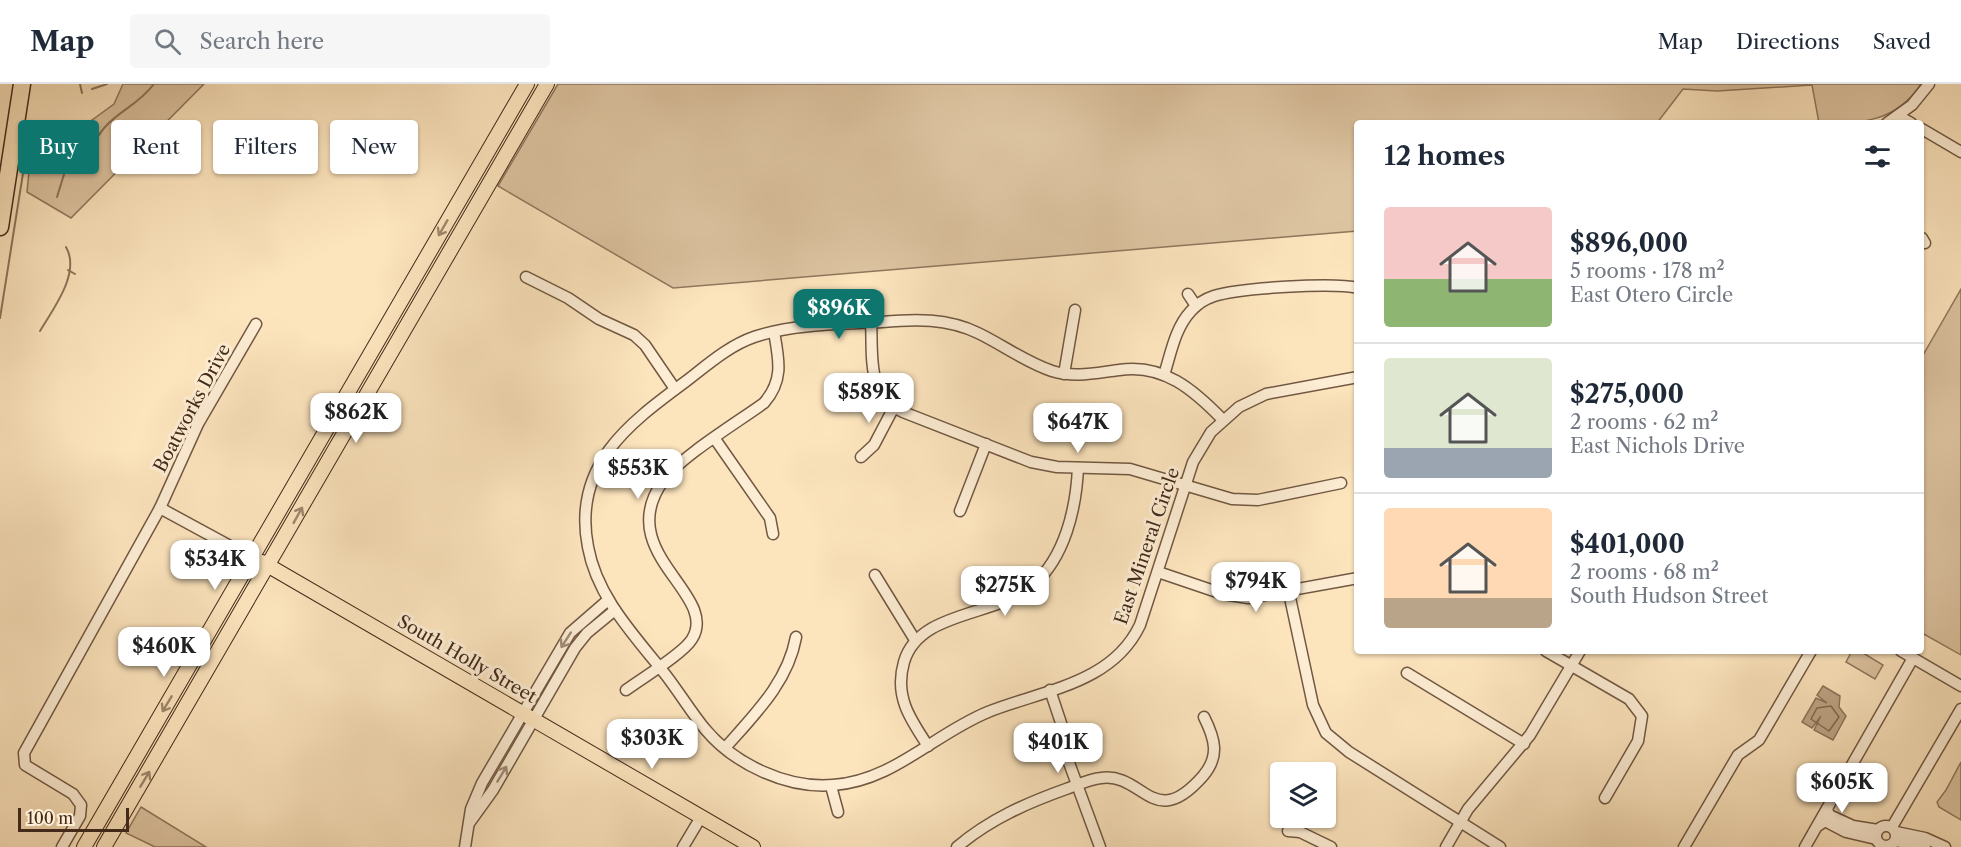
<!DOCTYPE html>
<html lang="en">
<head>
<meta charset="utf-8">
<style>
  :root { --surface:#fff; --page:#f6f6f7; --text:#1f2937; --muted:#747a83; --line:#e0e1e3; --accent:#0f766e }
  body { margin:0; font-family:"Libre Caslon Text",serif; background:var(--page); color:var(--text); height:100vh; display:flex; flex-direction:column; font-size:22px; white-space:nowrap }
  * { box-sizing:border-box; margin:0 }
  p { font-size:20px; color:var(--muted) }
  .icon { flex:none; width:33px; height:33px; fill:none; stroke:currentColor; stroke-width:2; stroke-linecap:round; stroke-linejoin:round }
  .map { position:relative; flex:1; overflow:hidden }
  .sheet { position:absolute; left:1354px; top:36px; width:570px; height:534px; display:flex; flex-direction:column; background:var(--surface); border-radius:6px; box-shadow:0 2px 4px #0004 }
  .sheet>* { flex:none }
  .hud { position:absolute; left:18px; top:36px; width:570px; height:54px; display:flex; gap:12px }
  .tools { position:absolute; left:1270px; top:678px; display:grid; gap:12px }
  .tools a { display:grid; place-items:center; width:66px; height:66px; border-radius:6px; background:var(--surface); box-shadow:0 2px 4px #0004; font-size:30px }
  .scale { position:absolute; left:18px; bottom:15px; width:111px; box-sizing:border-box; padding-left:6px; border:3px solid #432a19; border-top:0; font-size:16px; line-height:21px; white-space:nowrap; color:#432a19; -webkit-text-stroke:4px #fdedd4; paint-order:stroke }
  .price { position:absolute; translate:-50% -51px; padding:0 14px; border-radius:12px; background:#fff; color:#222; font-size:20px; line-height:39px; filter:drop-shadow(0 2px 3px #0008) }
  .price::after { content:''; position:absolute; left:50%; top:36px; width:18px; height:14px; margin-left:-9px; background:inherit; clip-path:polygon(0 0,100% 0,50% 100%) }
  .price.on { background:var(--accent); color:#fff }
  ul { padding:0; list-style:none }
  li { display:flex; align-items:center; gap:18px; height:150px; padding:0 30px }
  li+li { border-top:2px solid var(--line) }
  li span { display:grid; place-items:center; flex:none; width:168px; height:120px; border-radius:6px; color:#555 }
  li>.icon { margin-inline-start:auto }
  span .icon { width:72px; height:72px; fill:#fffc; stroke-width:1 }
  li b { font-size:26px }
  h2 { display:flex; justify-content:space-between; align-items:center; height:72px; padding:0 30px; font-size:26px }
  .pill { padding:0 21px; border-radius:6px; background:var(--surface); box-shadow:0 2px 4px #0004; font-size:21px; line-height:54px }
  .pill.on { background:var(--accent); color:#fff }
  header { display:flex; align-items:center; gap:36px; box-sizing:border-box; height:84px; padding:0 30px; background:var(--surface); border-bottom:2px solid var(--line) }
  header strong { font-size:28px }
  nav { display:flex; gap:33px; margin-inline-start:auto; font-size:21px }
  .search { width:420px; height:54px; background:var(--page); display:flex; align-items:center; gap:15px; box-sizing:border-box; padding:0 21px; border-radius:6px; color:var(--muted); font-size:22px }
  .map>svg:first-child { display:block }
</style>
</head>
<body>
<header>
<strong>Map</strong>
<div class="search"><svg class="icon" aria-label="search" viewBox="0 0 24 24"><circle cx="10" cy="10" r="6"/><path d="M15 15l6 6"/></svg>Search here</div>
<nav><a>Map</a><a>Directions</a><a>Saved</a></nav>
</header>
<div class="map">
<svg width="1961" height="763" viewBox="0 0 1961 763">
  <rect width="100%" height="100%" fill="#fce4bd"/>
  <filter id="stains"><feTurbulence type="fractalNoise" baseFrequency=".00333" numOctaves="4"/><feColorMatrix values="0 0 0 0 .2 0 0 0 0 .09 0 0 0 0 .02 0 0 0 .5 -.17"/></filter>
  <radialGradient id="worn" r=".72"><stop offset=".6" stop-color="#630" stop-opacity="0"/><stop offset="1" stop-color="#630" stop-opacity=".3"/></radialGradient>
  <g fill="#ddc4a1" stroke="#90775d" stroke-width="1.5">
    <path d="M123,0H204L71,134L27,108L32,57H63L114,20Z"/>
    <path d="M558,0H1921C1895,39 1862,39 1819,39L1812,1L1717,7L1683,5L1657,39H1358L1357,147L673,204L498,102Z"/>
    <path d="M1961,205V571L1922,549V273Z"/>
    <path d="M1852,567H1860L1883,581L1875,595L1846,578Z"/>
    <path d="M1961,678V736L1939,723L1937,718L1946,706Z"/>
    <path d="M141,723L206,763H155L126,749Z"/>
  </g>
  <path fill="#bda585" stroke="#8c745a" stroke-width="1.5" d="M1823,602L1840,612L1839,623L1846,632L1833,656L1814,646L1821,632L1812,644L1802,638L1816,614L1827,619L1817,611Z"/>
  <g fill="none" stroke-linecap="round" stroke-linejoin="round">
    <path stroke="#80684f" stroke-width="1.5" d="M1831,622L1839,633L1829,647L1811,635L1817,624Z"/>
    <g stroke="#8c745a" stroke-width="2">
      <path d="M80,0L82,9"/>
      <path d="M92,5L107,0"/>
      <path d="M15,83C30,82 52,88 66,83C85,77 94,56 105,43C120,26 138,21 154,0"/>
      <path d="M57,113L66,84"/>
      <path d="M68,186L75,190"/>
      <path d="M0,234L24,83"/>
      <path d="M40,247C53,225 81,189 66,163"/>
    </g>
    <g stroke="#715842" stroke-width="13">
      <g id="minor">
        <path d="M1898,32L1911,39"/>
        <path d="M1887,39L1912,21L1929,0"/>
        <path d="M1922,45L1961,68"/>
        <path d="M1922,154L1925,159"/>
        <path d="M526,193L568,214L599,235L634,251L645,261L675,305"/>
        <path d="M1188,210L1196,222"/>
        <path d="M871,238C873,273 866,310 903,328L1031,378L1057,383L1130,385L1232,415L1258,416L1341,399"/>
        <path d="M1064,290L1075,226"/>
        <path d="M1164,291C1171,269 1175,244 1191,227C1197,220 1205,215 1214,212C1239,204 1333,198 1358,204"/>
        <path d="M1223,336C1194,306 1163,279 1119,286C1095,289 1075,294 1052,287C1025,278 1003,261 978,249C947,234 915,235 882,238C841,240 793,240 754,253C728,262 706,282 685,298C628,340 572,382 588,463C597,513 634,551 665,590C679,608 691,628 705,645C734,680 787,705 833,701C893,697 934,650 988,628C1043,606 1112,600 1140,541L1193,378L1211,348L1239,323L1266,310L1358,293"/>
        <path d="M715,355L770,434L773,450"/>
        <path d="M861,373L874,361L894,323"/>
        <path d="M160,424L252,474"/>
        <path d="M960,427L986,360"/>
        <path d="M1158,488L1223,510L1248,514L1358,494"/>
        <path d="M875,491L915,556"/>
        <path d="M1289,509L1313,621L1326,649L1349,668L1500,763"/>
        <path d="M1546,567L1629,615L1642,632L1638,657L1605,714"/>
        <path d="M1901,567L1961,602"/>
        <path d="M1407,589L1524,660"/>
        <path d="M626,606C642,594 683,570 692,555C720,510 612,469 663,397C680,373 738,338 764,319C784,296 779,276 774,248"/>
        <path d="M1050,606L1062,642L1068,676L1100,763"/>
        <path d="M928,662C910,635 894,612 904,578C919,526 997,533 1033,501C1065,473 1076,425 1078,384"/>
        <path d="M725,664C755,630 788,598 796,553"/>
        <path d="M831,702L838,728"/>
        <path d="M1827,725L1829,731L1853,742L1878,746"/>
        <path d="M470,738L493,706L575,564L587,549L615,526"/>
        <path d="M1819,741L1825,737L1846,748L1876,755"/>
        <circle cx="1886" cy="752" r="10"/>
        <path d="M1892,743L1961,625"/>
        <path d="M1288,747L1300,748L1331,763"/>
        <path d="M1896,748L1925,754L1945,763"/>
        <path d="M1896,757L1925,763"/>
        <path d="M62,763L80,732L81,721L73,710L25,681L24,669L160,424L198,340L256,240"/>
        <path d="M465,763L471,725L482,699L570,549L608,516"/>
        <path d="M683,763L701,733"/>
        <path d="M957,763C990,735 1027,719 1066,705C1077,701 1090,695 1101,694C1144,688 1153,749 1203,692C1220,672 1215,655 1204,633"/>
        <path d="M1446,763L1468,725L1530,651L1580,567"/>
        <path d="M1684,763L1738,671L1759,656L1811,567"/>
        <path d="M1805,763L1913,574"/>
      </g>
    </g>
    <g stroke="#432a19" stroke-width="16">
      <g id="major">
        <path d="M262,478L753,763"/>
        <path d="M84,763L527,0"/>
        <path d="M104,763L547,0"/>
      </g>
    </g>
    <g stroke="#432a19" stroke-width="19">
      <path id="highway" d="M0,143L22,0"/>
    </g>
    <use href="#minor" stroke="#fdedd4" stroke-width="10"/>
    <use href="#major" stroke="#fce4bd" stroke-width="14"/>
    <use href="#highway" stroke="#fce4bd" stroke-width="16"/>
  </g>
  <defs><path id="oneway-shaft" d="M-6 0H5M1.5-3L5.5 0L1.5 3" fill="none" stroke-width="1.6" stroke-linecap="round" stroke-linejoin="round" transform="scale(1.5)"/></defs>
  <g stroke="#a0876b">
    <use href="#oneway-shaft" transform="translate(443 144) rotate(120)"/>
    <use href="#oneway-shaft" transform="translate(298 431) rotate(-61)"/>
    <use href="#oneway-shaft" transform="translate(167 620) rotate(121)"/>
    <use href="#oneway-shaft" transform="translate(145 695) rotate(-59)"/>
  </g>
  <g stroke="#a08c76">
    <use href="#oneway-shaft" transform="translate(566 556) rotate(123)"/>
    <use href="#oneway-shaft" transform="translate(502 690) rotate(-59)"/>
  </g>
  <g text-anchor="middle" stroke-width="6" stroke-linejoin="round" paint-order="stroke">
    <g font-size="18" fill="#432a19" stroke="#fdedd4">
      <text transform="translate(192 324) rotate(-62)" y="6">Boatworks Drive</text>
      <text transform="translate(1147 462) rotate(-71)" y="6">East Mineral Circle</text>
      <text transform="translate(467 575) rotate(30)" y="6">South Holly Street</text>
    </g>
  </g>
  <rect width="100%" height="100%" filter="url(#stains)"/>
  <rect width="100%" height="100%" fill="url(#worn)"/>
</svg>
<div class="tools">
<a><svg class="icon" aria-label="layers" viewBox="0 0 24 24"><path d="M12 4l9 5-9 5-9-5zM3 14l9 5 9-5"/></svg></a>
</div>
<div class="scale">100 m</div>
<b class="price on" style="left:839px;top:256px">$896K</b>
<b class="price" style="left:869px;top:340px">$589K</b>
<b class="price" style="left:356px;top:360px">$862K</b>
<b class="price" style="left:1078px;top:370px">$647K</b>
<b class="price" style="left:638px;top:416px">$553K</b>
<b class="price" style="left:215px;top:507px">$534K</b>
<b class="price" style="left:1256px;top:529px">$794K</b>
<b class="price" style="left:1005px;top:533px">$275K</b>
<b class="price" style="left:164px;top:594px">$460K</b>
<b class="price" style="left:652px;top:686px">$303K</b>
<b class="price" style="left:1058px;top:690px">$401K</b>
<b class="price" style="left:1842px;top:730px">$605K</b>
<div class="hud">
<a class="pill on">Buy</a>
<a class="pill">Rent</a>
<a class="pill">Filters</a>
<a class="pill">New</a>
</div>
<section class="sheet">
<h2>12 homes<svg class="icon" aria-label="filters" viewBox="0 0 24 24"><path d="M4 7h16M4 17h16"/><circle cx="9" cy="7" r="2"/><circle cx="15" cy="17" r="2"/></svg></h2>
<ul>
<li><span style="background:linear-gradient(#f6c9c9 60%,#8fb573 0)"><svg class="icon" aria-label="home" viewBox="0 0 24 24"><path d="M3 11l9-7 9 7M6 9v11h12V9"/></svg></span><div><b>$896,000</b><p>5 rooms · 178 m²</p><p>East Otero Circle</p></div></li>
<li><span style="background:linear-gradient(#dfe7d0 75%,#9aa5b1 0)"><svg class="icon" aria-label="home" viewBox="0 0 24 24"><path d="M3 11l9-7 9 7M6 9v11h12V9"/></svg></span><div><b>$275,000</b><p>2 rooms · 62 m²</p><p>East Nichols Drive</p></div></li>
<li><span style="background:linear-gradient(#ffd9b3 75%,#b9a48a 0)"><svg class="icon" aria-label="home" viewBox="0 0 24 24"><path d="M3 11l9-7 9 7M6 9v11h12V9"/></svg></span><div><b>$401,000</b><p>2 rooms · 68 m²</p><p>South Hudson Street</p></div></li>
</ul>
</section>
</div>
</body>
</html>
